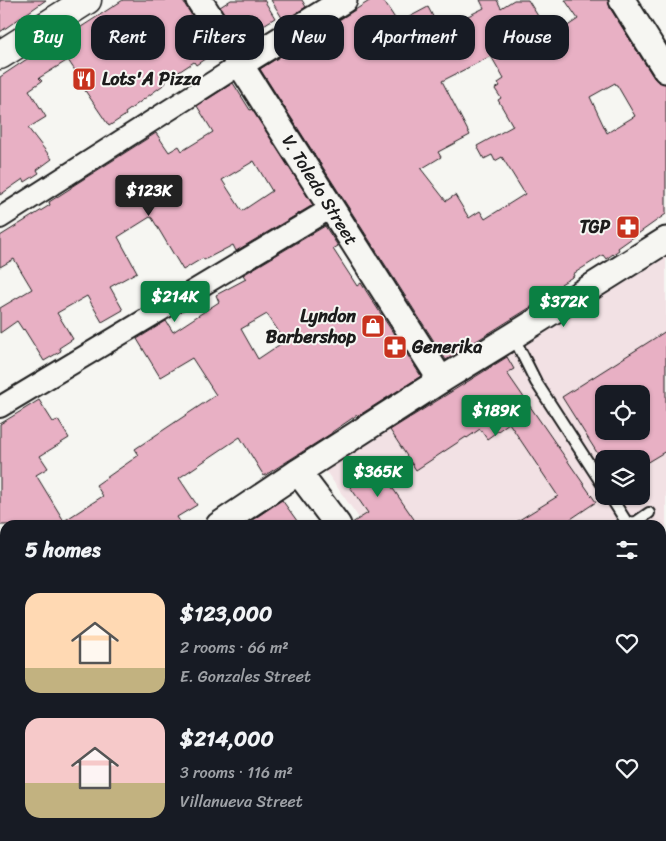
<!DOCTYPE html>
<html lang="en">
<head>
<meta charset="utf-8">
<style>
  :root { --surface:#171b24; --page:#20242c; --text:#f1f3f6; --muted:#9ea1a6; --accent:#0b8043 }
  body { margin:0; font-family:Sriracha,sans-serif; background:var(--page); color:var(--text); height:100vh; display:flex; flex-direction:column; font-size:19px; white-space:nowrap }
  * { box-sizing:border-box; margin:0 }
  p { font-size:16px; color:var(--muted) }
  .icon { flex:none; width:28px; height:28px; fill:none; stroke:currentColor; stroke-width:2; stroke-linecap:round; stroke-linejoin:round }
  .map { position:relative; flex:1; overflow:hidden }
  .side { position:absolute; left:0px; top:520px; width:666px; height:321px; display:flex; flex-direction:column; background:var(--surface); border-radius:15px 15px 0 0; box-shadow:0 1px 4px #0004 }
  .side>* { flex:none }
  .guide { position:absolute; left:15px; top:15px; width:636px; height:45px; display:flex; gap:10px }
  .fabs { position:absolute; left:595px; top:385px; display:grid; gap:10px }
  .fabs a { display:grid; place-items:center; width:55px; height:55px; border-radius:10px; background:var(--surface); box-shadow:0 1px 4px #0004; font-size:25px }
  .price { position:absolute; translate:-50% -42px; padding:0 11px; border-radius:5px; background:var(--accent); color:#fff; font-size:16px; line-height:32px; filter:drop-shadow(0 1px 2px #0008) }
  .price::after { content:''; position:absolute; left:50%; top:30px; width:15px; height:11px; margin-left:-8px; background:inherit; clip-path:polygon(0 0,100% 0,50% 100%) }
  .price.on { background:#222; color:#fff }
  ul { padding:0; list-style:none }
  li { display:flex; align-items:center; gap:15px; height:125px; padding:0 25px }
  li span { display:grid; place-items:center; flex:none; width:140px; height:100px; border-radius:15px; color:#555 }
  li>.icon { margin-inline-start:auto }
  span .icon { width:60px; height:60px; fill:#fffc; stroke-width:1 }
  li b { font-size:21px }
  h2 { display:flex; justify-content:space-between; align-items:center; height:60px; padding:0 25px; font-size:21px }
  .chip { padding:0 18px; border-radius:15px; background:var(--surface); box-shadow:0 1px 4px #0004; font-size:18px; line-height:45px }
  .chip.on { background:var(--accent); color:#fff }
  .map>svg:first-child { display:block }
</style>
</head>
<body>
<div class="map">
<svg width="666" height="841" viewBox="0 0 666 841">
  <rect width="100%" height="100%" fill="#f6f6f2"/>
  <filter id="ink" filterUnits="userSpaceOnUse"><feTurbulence type="fractalNoise" baseFrequency=".02" numOctaves="2"/><feDisplacementMap in="SourceGraphic" scale="10" xChannelSelector="R" yChannelSelector="G"/><feConvolveMatrix kernelMatrix="1 2 1 2 8 2 1 2 1" color-interpolation-filters="sRGB"/></filter>
  <g filter="url(#ink)">
    <path fill="#f2e1e4" fill-rule="evenodd" d="M666,257V593L661,586V525H616L614,522L610,525H364L325,470L460,380L528,342ZM604,394H641V431H604ZM604,459H641V496H604Z"/>
    <g fill="#e8b0c4" stroke="#1c1c1c" fill-rule="evenodd">
      <path d="M0,0H46L0,32Z"/>
      <path d="M123,0H182L215,52L196,65L194,62L165,81L166,83L125,113L126,115L109,126L82,86L84,84L68,60L39,78L42,81L29,90L46,117L28,128L52,159L37,170L39,173L25,182L23,179L0,195V77L33,55L31,54L48,43L50,47Z"/>
      <path d="M231,0H264L275,18L241,39L220,7Z"/>
      <path d="M271,0H302L306,7L284,21Z"/>
      <path d="M371,0H383L398,23L428,7L440,30L484,8L480,0H497L501,8L514,0H528L551,37L578,19L565,0H608L610,8L654,78L659,82L666,84V214L618,248L619,250L606,259L603,255L573,274L574,276L561,284L563,287L446,360L260,69ZM491,56L504,79L498,83L500,86L495,89L501,98L498,100L513,126L477,146L484,159L492,155L495,161L502,157L525,194L485,219L480,211L469,218L455,195L446,201L421,169L441,157L438,152L470,135L442,81ZM615,83L616,85H617L635,116L607,133L590,97Z"/>
      <path d="M233,83L250,110L252,109L313,205L236,251L233,245L204,260L203,258L183,270L152,218L150,217L118,237L137,272L110,287L123,310L102,322L87,296L57,313L73,339L59,348L61,351L44,361L24,329L23,330L17,321L0,333V308L32,289L14,259L0,267V236L50,205L49,202L71,188V187L156,133L169,152L179,146L182,151L213,132L197,106ZM254,161L272,191L242,211L222,180Z"/>
      <path d="M325,226L338,246L333,249L357,286L361,283L421,376L358,416L357,415L332,432V433L264,476L240,437L179,478L197,505L177,517L182,525H0V424L39,400L53,422L58,420L69,438L40,456L48,468L36,475L64,521L103,496L96,485L139,455L135,449L216,395L192,358L160,377L137,339L166,321L173,332L219,302L216,295L246,279L243,275ZM267,314L285,341L258,359L241,329Z"/>
      <path d="M666,331V451L641,466V459H601L562,397ZM604,394H641V431H604Z"/>
      <path d="M507,357L514,369L507,373L596,502L562,525H511L558,496L509,423L487,439L480,429L467,438L466,437L416,470L390,430Z"/>
      <path d="M372,458L398,496L418,525H352V523L368,513L344,478Z"/>
      <path d="M282,500L300,525H245Z"/>
    </g>
    <g fill="none" stroke-linecap="round" stroke-linejoin="round">
      <g stroke="#1c1c1c" stroke-width="14">
        <g id="service">
          <path d="M513,336L536,382L604,487"/>
          <path d="M610,496L627,523L636,522L649,513"/>
        </g>
      </g>
      <g stroke="#1c1c1c" stroke-width="24">
        <g id="minor">
          <path d="M0,218L241,64"/>
          <path d="M0,407L331,208"/>
          <path d="M661,652L666,658"/>
          <path d="M659,836L662,841"/>
        </g>
      </g>
      <g stroke="#1c1c1c" stroke-width="29">
        <g id="tertiary">
          <path d="M199,0L441,380"/>
          <path d="M622,0L666,70"/>
          <path d="M241,64L344,0"/>
          <path d="M298,472L338,525"/>
          <path d="M219,525L298,472L441,380L513,336L666,240"/>
          <path d="M0,671L5,668"/>
          <path d="M572,836L576,841"/>
        </g>
      </g>
      <g stroke="#1c1c1c" stroke-width="31">
        <path id="secondary" d="M0,55L87,0"/>
      </g>
      <use href="#service" stroke="#f6f6f2" stroke-width="10"/>
      <use href="#minor" stroke="#f6f6f2" stroke-width="20"/>
      <use href="#tertiary" stroke="#f6f6f2" stroke-width="25"/>
      <use href="#secondary" stroke="#f6f6f2" stroke-width="28"/>
    </g>
  </g>
  <defs>
    <g id="restaurant-square" transform="scale(1.25)"><rect x="-9" y="-9" width="18" height="18" rx="4" fill="#c8321e" stroke="#f6f6f2"/><path d="M-5-6h1v4h1v-4h1v4h1v-4h1v5L-1.5 .5V6h-2V.5L-5-1ZM5-6V6H3V1.5H1.5Q1.5-4 5-6Z" fill="#fff"/></g>
    <g id="pharmacy-square" transform="scale(1.25)"><rect x="-9" y="-9" width="18" height="18" rx="4" fill="#c8321e" stroke="#f6f6f2"/><path d="M-2-6h4v4h4v4h-4v4h-4v-4h-4v-4h4Z" fill="#fff"/></g>
    <g id="shop-square" transform="scale(1.25)"><rect x="-9" y="-9" width="18" height="18" rx="4" fill="#c8321e" stroke="#f6f6f2"/><path d="M-5-2.5h2.3a2.7 3.5 0 0 1 5.4 0H5L5.5 6h-11ZM-1.5-2.5h3a1.5 2.3 0 0 0-3 0Z" fill="#fff"/></g>
  </defs>
  <g fill-rule="evenodd">
    <use href="#restaurant-square" x="84" y="79"/>
    <use href="#pharmacy-square" x="628" y="227"/>
    <use href="#shop-square" x="373" y="326"/>
    <use href="#pharmacy-square" x="395" y="347"/>
  </g>
  <g text-anchor="middle" stroke-width="4" stroke-linejoin="round" paint-order="stroke">
    <g font-size="18" font-weight="bold" fill="#1c1c1c" stroke="#f6f6f2" text-anchor="start">
      <text x="102" y="85">Lots'A Pizza</text>
      <text x="610" y="233" text-anchor="end">TGP</text>
      <text x="356" y="322" text-anchor="end">Lyndon<tspan x="356" dy="21">Barbershop</tspan></text>
      <text x="412" y="353">Generika</text>
    </g>
    <g font-size="18" fill="#1c1c1c" stroke="#f6f6f2">
      <text transform="translate(320 190) rotate(58)" y="6">V. Toledo Street</text>
    </g>
  </g>
</svg>
<div class="fabs">
<a><svg class="icon" aria-label="locate" viewBox="0 0 24 24"><circle cx="12" cy="12" r="6"/><path d="M12 2v4M12 18v4M2 12h4M18 12h4"/></svg></a>
<a><svg class="icon" aria-label="layers" viewBox="0 0 24 24"><path d="M12 4l9 5-9 5-9-5zM3 14l9 5 9-5"/></svg></a>
</div>
<b class="price on" style="left:149px;top:217px">$123K</b>
<b class="price" style="left:175px;top:323px">$214K</b>
<b class="price" style="left:564px;top:328px">$372K</b>
<b class="price" style="left:496px;top:437px">$189K</b>
<b class="price" style="left:378px;top:498px">$365K</b>
<div class="guide">
<a class="chip on">Buy</a>
<a class="chip">Rent</a>
<a class="chip">Filters</a>
<a class="chip">New</a>
<a class="chip">Apartment</a>
<a class="chip">House</a>
</div>
<section class="side">
<h2>5 homes<svg class="icon" aria-label="filters" viewBox="0 0 24 24"><path d="M4 7h16M4 17h16"/><circle cx="9" cy="7" r="2"/><circle cx="15" cy="17" r="2"/></svg></h2>
<ul>
<li><span style="background:linear-gradient(#ffd9b3 75%,#c2b280 0)"><svg class="icon" aria-label="home" viewBox="0 0 24 24"><path d="M3 11l9-7 9 7M6 9v11h12V9"/></svg></span><div><b>$123,000</b><p>2 rooms · 66 m²</p><p>E. Gonzales Street</p></div><svg class="icon" aria-label="heart" viewBox="0 0 24 24"><path d="M12 20l-8-8c-3-5 5-10 8-4 3-6 11-1 8 4z"/></svg></li>
<li><span style="background:linear-gradient(#f6c9c9 65%,#c2b280 0)"><svg class="icon" aria-label="home" viewBox="0 0 24 24"><path d="M3 11l9-7 9 7M6 9v11h12V9"/></svg></span><div><b>$214,000</b><p>3 rooms · 116 m²</p><p>Villanueva Street</p></div><svg class="icon" aria-label="heart" viewBox="0 0 24 24"><path d="M12 20l-8-8c-3-5 5-10 8-4 3-6 11-1 8 4z"/></svg></li>
</ul>
</section>
</div>
</body>
</html>
